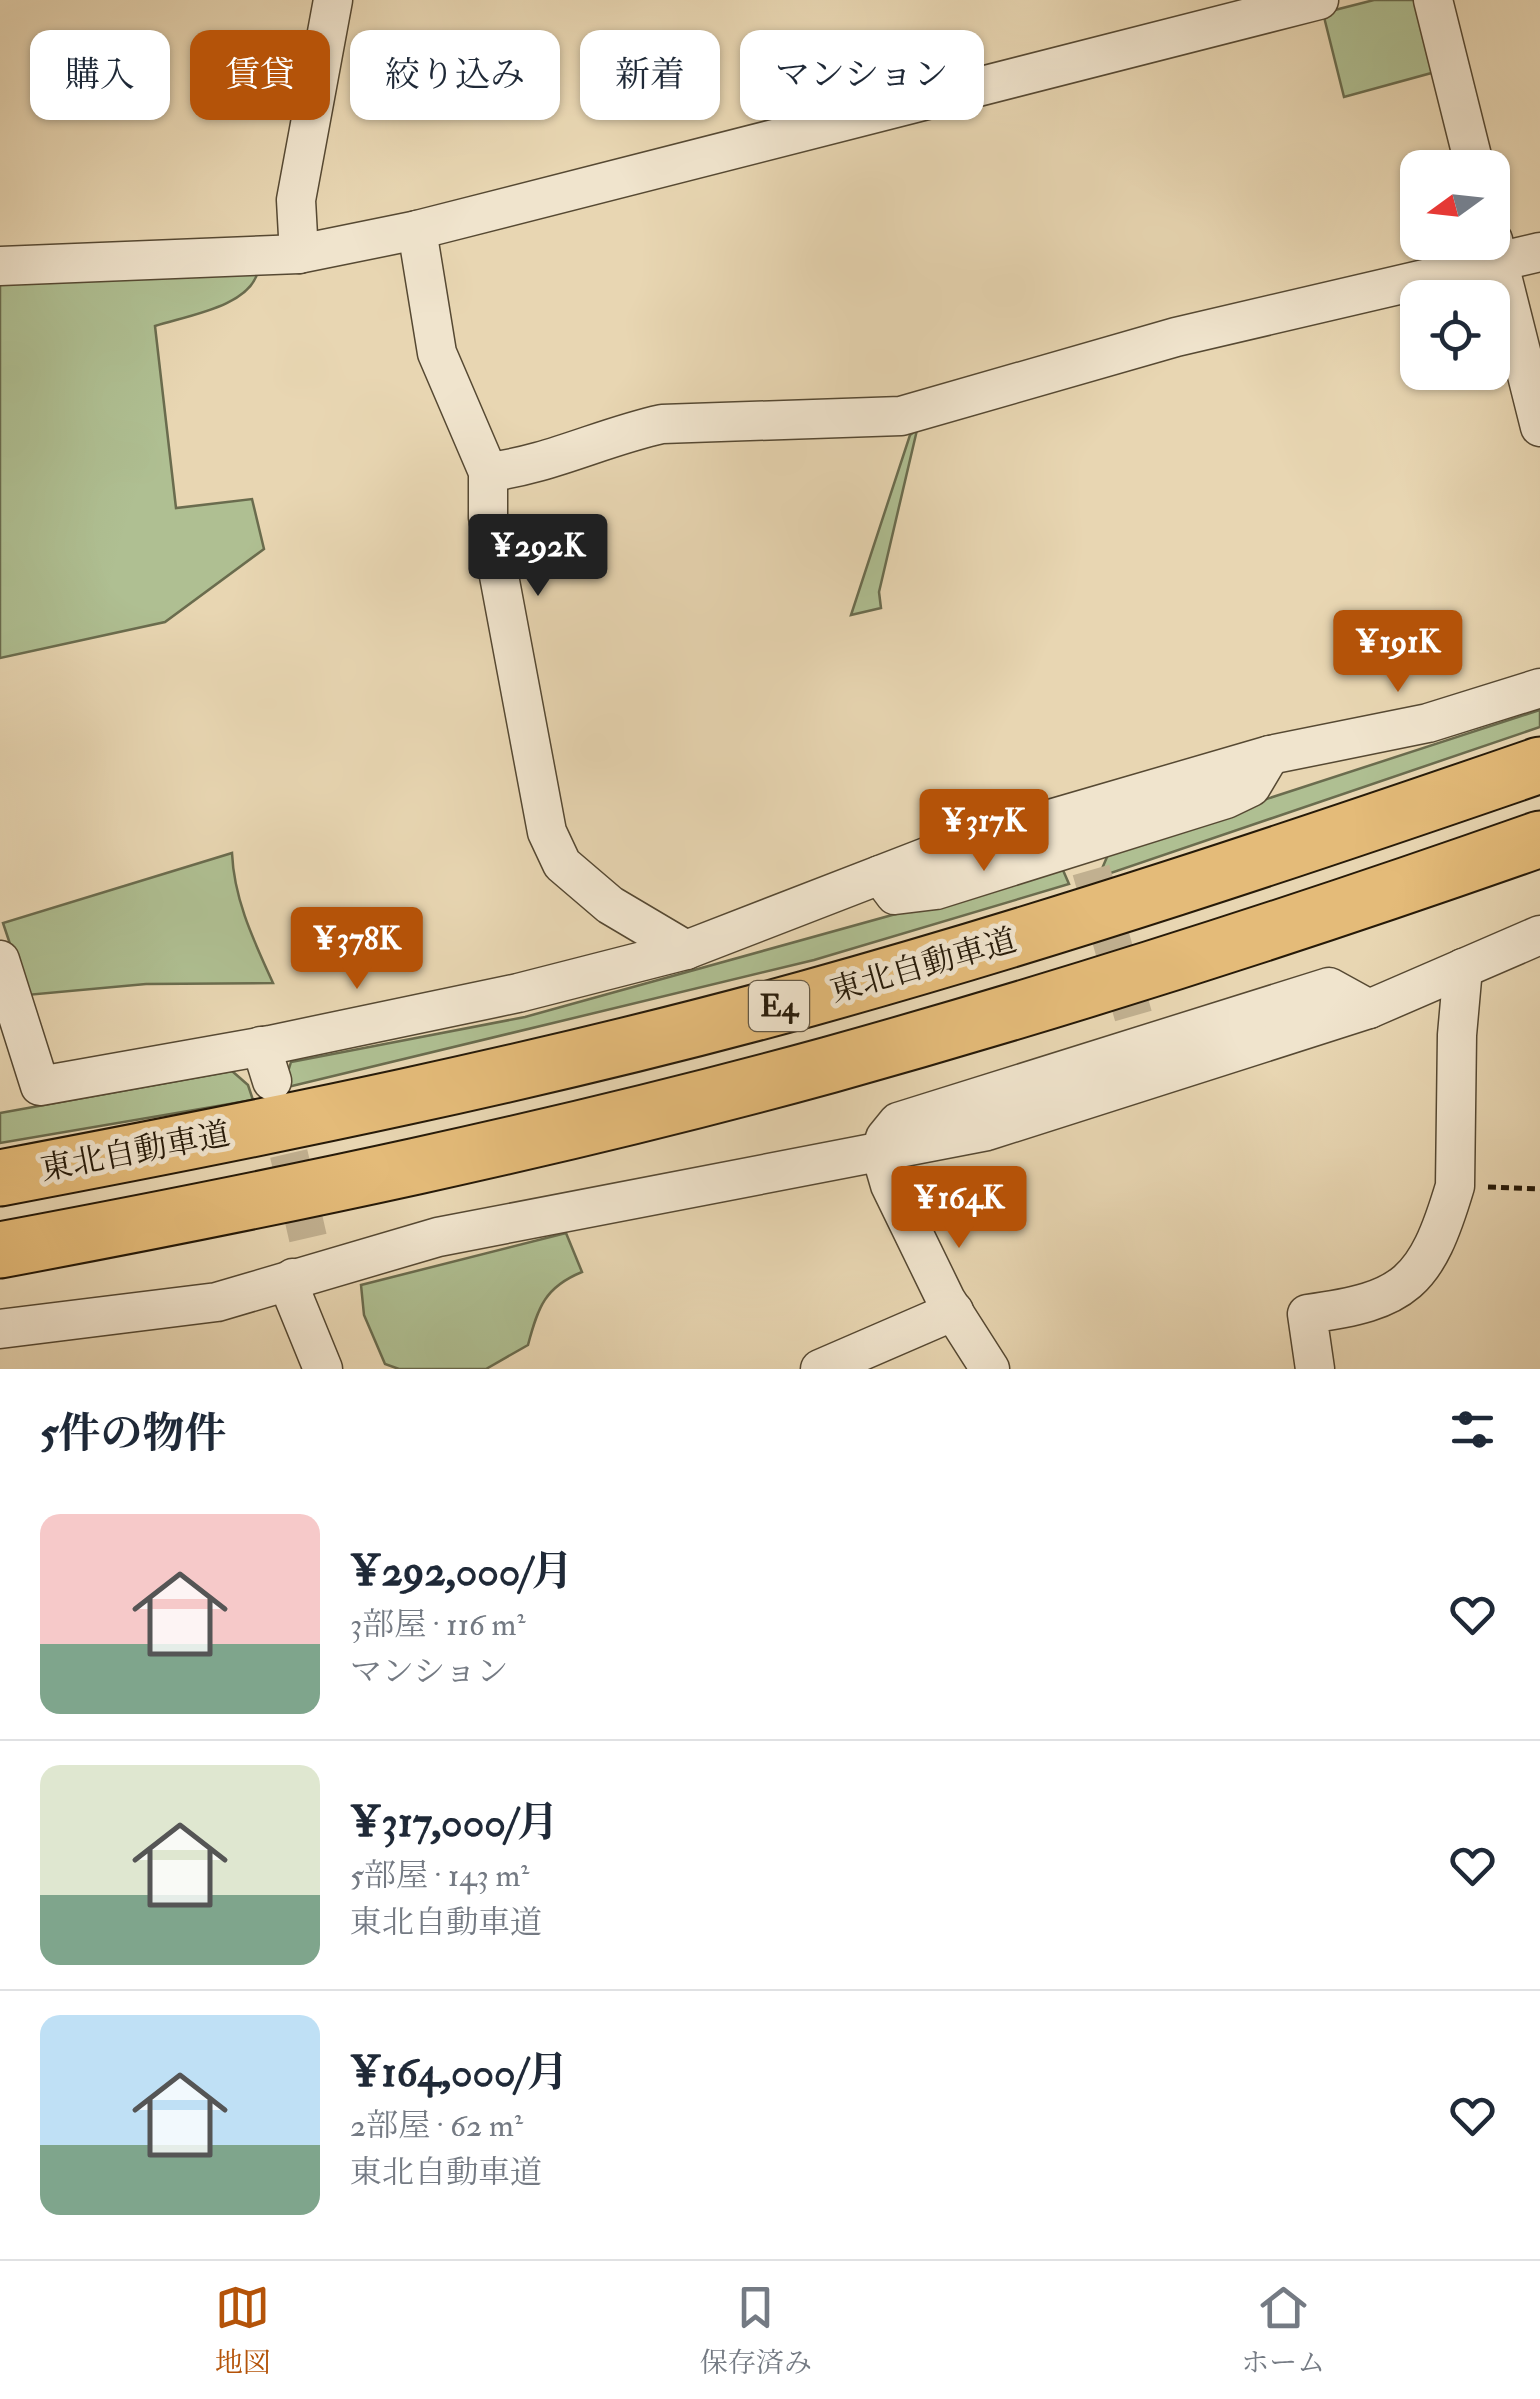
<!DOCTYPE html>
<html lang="ja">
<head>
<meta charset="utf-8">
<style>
  :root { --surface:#fff; --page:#f6f6f7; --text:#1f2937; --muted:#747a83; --line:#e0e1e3; --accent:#b45309 }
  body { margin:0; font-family:"IM FELL Double Pica","Noto Serif JP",serif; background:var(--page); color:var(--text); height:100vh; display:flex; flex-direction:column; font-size:38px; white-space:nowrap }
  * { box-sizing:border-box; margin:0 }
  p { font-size:32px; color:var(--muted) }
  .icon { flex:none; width:55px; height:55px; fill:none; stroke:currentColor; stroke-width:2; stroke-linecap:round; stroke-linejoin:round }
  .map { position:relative; height:1369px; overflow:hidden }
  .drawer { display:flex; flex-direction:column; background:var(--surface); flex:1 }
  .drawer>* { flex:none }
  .hud { position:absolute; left:30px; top:30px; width:1000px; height:90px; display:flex; gap:20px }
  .needle { width:65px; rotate:255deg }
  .buttons { position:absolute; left:1400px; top:150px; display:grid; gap:20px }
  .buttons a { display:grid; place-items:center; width:110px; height:110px; border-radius:20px; background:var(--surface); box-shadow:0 2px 8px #0004; font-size:50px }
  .price { position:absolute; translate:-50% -85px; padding:0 22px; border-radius:10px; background:var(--accent); color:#fff; font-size:32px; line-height:65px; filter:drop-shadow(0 2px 5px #0008) }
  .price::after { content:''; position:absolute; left:50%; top:60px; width:30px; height:22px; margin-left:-15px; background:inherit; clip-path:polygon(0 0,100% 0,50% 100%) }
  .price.selected { background:#222; color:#fff }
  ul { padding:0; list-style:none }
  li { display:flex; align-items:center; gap:30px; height:250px; padding:0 40px }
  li+li { border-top:2px solid var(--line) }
  li span { display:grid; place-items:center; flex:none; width:280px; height:200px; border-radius:20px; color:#555 }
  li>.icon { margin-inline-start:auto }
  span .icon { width:120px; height:120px; fill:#fffc; stroke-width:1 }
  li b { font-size:42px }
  h2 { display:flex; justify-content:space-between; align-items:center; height:120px; padding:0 40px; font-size:42px }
  .pill { padding:0 35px; border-radius:20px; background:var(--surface); box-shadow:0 2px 8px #0004; font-size:35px; line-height:90px }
  .pill.selected { background:var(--accent); color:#fff }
  .menu { display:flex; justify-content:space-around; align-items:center; height:140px; border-top:2px solid var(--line); background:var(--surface); font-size:28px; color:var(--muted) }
  .menu a { display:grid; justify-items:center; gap:5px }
  .menu .selected { color:var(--accent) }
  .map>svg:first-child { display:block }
</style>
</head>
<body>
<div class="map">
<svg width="1540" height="1369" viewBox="0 0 1540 1369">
  <rect width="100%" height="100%" fill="#e8d6b2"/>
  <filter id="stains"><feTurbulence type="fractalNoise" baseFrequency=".002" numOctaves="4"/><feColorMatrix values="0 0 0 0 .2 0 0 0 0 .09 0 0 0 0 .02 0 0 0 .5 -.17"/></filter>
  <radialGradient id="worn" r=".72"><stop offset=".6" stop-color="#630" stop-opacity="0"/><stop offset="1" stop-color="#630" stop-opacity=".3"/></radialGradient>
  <g fill="#afbf92" stroke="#6a6c4e" stroke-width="2.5">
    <path d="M1374,0H1419L1435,72L1344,97L1323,13Z"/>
    <path d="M258,271C250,307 185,316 155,326L176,508L252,499L264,549L165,622L0,658V284Z"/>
    <path d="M917,430L879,592L881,608L851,615L910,435Z"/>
    <path d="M1540,710V727L1108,874L1101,871L1110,850Z"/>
    <path d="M232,853C234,900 254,941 273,983L146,984L27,995L3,923Z"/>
    <path d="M1059,861L1069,884L814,960L292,1086L284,1085L291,1062L525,1017L939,902Z"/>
    <path d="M232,1071L248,1085L253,1100L0,1143V1113Z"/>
    <path d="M566,1233L582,1272C545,1287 538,1307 528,1345L486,1369H399L385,1364L364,1315L361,1285Z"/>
  </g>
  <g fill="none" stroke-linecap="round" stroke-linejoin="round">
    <g stroke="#c1b090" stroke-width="38" stroke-dasharray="38 19" stroke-linecap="butt">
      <path d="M1091,870L1136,1025"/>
      <path d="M276,1098L308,1238"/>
    </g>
    <g stroke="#564933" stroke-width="41">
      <g id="minor">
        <path d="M1433,0L1475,168"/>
        <path d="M417,230L437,353L488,472V517L547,832L562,864L610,905L686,950"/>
        <path d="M1493,240L1540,427"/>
        <path d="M299,254L296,200L333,0"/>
        <path d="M0,266L299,254L417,230L1319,0"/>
        <path d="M488,472C549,465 602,437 662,424L901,416L1176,337L1540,252"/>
        <path d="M880,875L895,895L936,890L1226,799L1251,787L1270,755"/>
        <path d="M0,960L40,1086L270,1045L518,993L686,950L947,849L1270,755L1428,723L1540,688"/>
        <path d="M261,1046L272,1081"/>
        <path d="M293,1278L294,1298L323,1369"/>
        <path d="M0,1329L217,1302L438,1237L987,1131L1369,1009L1540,935"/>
        <path d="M820,1369L954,1311"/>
        <path d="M990,1369L946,1300L890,1185L881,1154L885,1138L898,1122L1329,987L1369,1009"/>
        <path d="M1315,1369L1307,1314C1406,1301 1426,1283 1455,1186L1457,1035L1463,968"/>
      </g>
    </g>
    <g stroke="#261a09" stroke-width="59">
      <g id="highway">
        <path d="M0,1178C270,1127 541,1072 806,999C1054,930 1297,849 1540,765"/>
        <path d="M0,1250C278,1198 556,1140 829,1065C1069,998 1305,922 1540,839"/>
      </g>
    </g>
    <path stroke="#261a09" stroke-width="5" stroke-dasharray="8 5" stroke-linecap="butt" d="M1488,1187L1540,1189"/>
    <use href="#minor" stroke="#f0e4cd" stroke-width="38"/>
    <use href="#highway" stroke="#e4bb79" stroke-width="55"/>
  </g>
  <g text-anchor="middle" stroke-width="10" stroke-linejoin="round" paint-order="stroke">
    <rect fill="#f0e4cd" stroke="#635744" stroke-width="2.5" x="749" y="981" width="60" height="50" rx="8"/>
    <g font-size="30" font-weight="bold" fill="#261a09">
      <text x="779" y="1016">E4</text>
    </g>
    <g font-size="32" fill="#261a09" stroke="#f0e4cd">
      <text transform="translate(923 965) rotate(-16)" y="11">東北自動車道</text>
      <text transform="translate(135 1151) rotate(-11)" y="11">東北自動車道</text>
    </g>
  </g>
  <rect width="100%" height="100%" filter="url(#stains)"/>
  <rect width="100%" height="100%" fill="url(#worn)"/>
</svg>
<div class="buttons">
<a><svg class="needle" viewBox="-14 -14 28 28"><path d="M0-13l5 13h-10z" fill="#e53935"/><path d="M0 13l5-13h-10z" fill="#747a83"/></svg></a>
<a><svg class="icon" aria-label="locate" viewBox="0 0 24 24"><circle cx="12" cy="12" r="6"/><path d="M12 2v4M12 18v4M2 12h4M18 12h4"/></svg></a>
</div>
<b class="price selected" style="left:538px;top:599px">¥292K</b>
<b class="price" style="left:1398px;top:695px">¥191K</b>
<b class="price" style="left:984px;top:874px">¥317K</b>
<b class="price" style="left:357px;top:992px">¥378K</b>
<b class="price" style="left:959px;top:1251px">¥164K</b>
<div class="hud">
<a class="pill">購入</a>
<a class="pill selected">賃貸</a>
<a class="pill">絞り込み</a>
<a class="pill">新着</a>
<a class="pill">マンション</a>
</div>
</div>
<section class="drawer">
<h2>5件の物件<svg class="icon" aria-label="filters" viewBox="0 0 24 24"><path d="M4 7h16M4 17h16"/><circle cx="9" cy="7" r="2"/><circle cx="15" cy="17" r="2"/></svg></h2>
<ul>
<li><span style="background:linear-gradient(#f6c9c9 65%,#7fa58c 0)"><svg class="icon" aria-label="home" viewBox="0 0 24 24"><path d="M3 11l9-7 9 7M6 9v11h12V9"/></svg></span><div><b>¥292,000/月</b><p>3部屋 · 116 m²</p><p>マンション</p></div><svg class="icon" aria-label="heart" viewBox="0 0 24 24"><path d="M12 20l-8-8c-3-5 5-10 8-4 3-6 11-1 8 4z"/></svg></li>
<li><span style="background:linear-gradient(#dfe7d0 65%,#7fa58c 0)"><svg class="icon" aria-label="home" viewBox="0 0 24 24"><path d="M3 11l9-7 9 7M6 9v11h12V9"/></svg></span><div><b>¥317,000/月</b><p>5部屋 · 143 m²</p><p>東北自動車道</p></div><svg class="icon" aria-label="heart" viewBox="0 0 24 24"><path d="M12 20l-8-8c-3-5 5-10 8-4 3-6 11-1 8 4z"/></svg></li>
<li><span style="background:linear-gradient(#bfe0f5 65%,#7fa58c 0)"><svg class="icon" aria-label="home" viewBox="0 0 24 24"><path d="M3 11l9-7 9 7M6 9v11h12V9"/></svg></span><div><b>¥164,000/月</b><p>2部屋 · 62 m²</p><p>東北自動車道</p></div><svg class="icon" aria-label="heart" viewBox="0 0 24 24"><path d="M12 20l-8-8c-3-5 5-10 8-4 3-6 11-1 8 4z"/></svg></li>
</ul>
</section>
<nav class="menu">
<a class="selected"><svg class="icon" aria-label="map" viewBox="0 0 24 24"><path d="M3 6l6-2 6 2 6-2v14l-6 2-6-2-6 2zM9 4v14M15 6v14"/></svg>地図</a>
<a><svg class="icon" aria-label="saved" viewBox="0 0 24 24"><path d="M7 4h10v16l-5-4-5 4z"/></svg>保存済み</a>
<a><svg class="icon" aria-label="home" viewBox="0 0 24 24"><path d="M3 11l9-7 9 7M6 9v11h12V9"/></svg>ホーム</a>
</nav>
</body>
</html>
